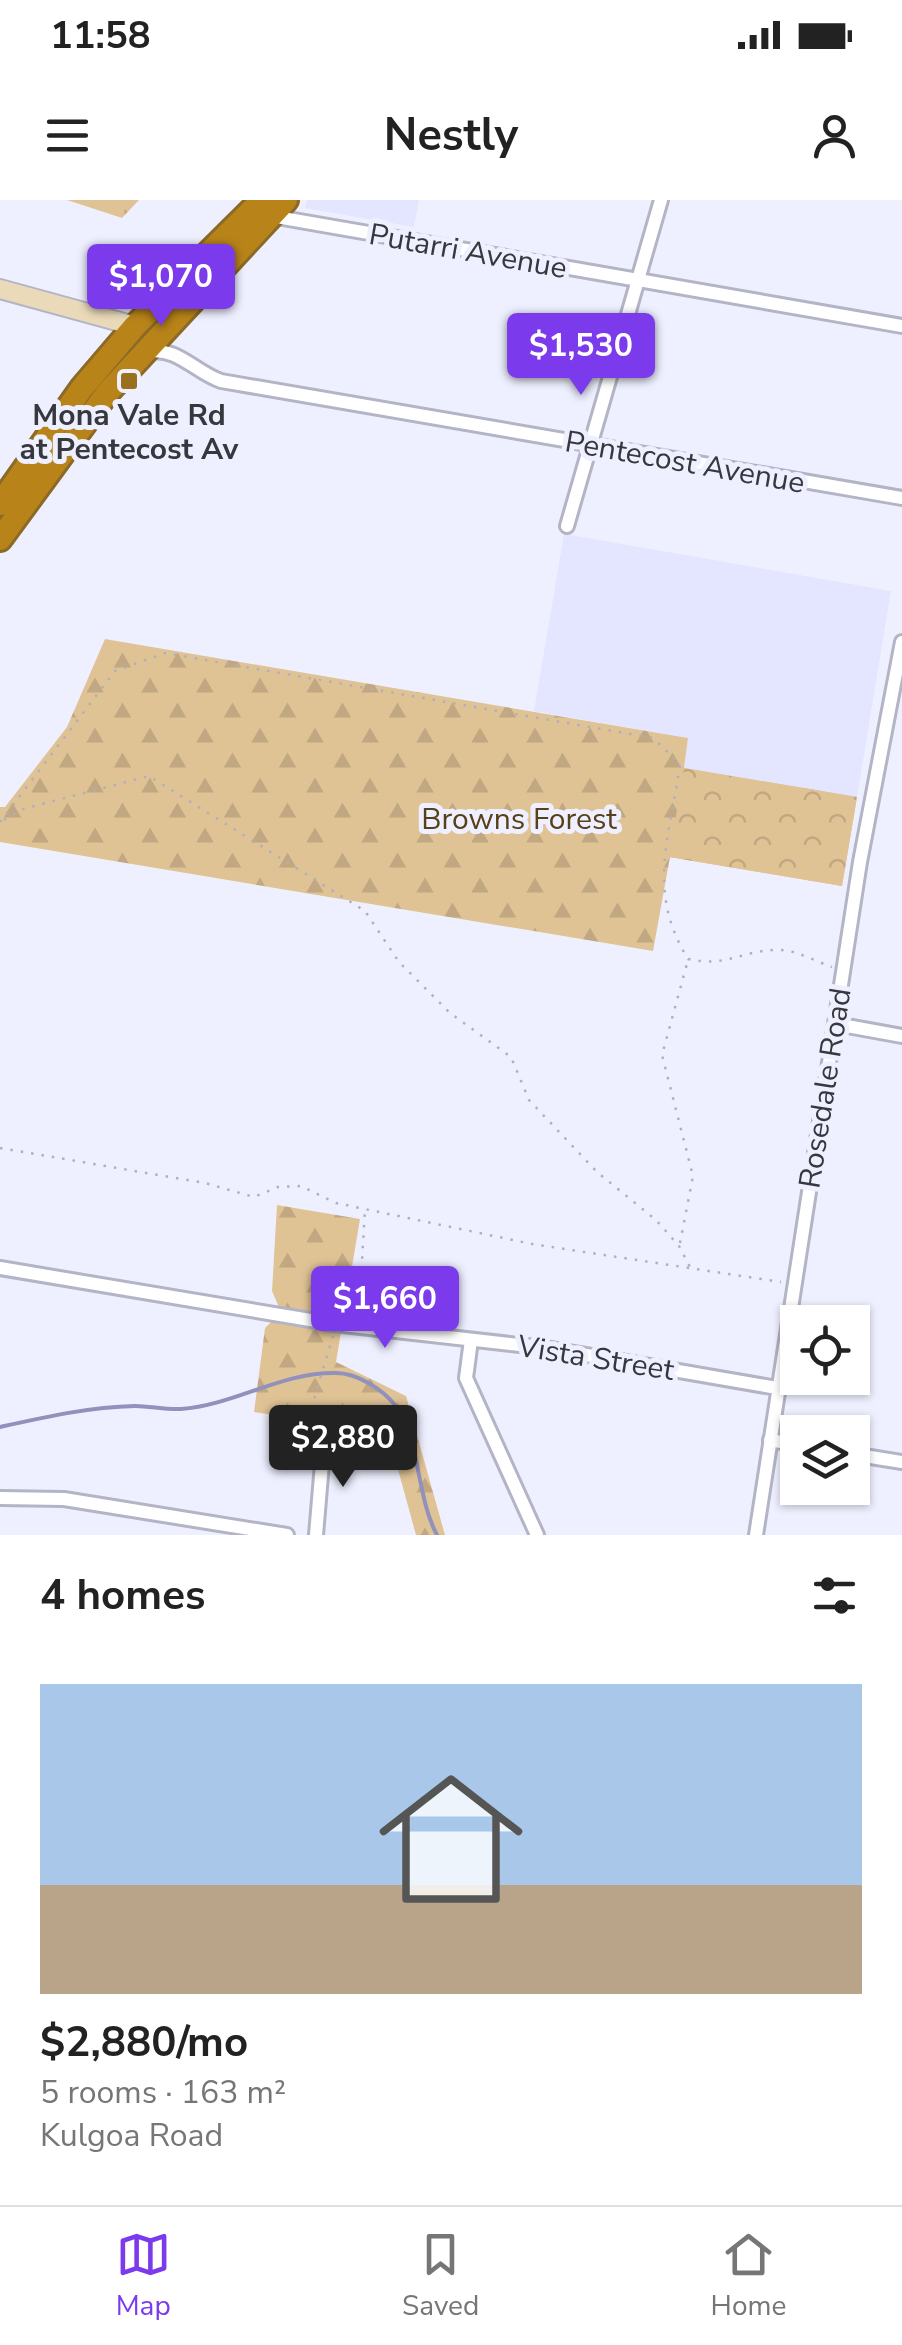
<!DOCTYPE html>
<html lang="en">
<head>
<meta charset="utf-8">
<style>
  :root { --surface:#fff; --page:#f6f6f6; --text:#222; --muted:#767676; --line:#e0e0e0; --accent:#7c3aed }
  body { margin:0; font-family:"Nunito Sans",sans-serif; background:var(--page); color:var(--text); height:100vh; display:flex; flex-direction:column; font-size:38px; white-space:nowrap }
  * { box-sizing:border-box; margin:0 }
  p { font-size:32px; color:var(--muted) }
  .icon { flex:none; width:55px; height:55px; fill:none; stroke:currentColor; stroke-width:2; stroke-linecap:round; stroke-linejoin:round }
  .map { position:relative; height:1335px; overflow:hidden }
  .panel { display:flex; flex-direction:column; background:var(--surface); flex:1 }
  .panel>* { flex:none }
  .controls { position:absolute; left:780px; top:1105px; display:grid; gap:20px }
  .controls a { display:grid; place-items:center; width:90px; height:90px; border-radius:0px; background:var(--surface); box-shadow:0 2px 8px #0004; font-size:50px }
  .price { position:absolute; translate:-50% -85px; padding:0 22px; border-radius:10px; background:var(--accent); color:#fff; font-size:32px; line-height:65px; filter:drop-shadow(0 2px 5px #0008) }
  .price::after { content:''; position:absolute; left:50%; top:60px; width:30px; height:22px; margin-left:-15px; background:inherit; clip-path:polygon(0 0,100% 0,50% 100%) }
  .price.selected { background:#222; color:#fff }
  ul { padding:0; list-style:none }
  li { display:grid; align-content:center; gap:20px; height:530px; padding:0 40px }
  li+li { border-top:2px solid var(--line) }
  li span { display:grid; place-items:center; height:310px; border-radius:0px; color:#555 }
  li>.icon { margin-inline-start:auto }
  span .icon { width:180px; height:180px; fill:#fffc; stroke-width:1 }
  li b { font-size:42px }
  h2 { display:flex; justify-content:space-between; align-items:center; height:120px; padding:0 40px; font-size:42px }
  .status { display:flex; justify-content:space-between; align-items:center; height:70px; padding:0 50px; background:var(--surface); direction:ltr }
  .status svg { height:28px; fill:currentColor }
  header { display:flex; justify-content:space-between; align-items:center; height:130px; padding:0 40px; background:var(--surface); font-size:45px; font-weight:700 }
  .menu { display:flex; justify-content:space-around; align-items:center; height:140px; border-top:2px solid var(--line); background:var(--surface); font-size:28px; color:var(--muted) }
  .menu a { display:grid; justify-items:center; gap:5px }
  .menu .selected { color:var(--accent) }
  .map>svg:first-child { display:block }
</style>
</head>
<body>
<div class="status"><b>11:58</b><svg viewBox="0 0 49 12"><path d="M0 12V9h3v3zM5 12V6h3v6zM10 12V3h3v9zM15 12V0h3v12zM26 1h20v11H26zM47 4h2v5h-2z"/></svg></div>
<header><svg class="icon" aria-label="menu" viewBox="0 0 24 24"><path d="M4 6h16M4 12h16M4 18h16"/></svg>Nestly<svg class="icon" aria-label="person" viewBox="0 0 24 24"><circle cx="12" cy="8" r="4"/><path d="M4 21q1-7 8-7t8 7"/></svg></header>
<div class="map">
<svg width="902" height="1335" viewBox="0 0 902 1335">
  <defs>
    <pattern id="grass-tufts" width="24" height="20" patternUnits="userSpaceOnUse" patternTransform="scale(2.5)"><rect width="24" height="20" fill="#e0c395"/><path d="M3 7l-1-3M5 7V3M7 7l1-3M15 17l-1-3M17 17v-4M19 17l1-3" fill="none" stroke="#c1a882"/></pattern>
    <pattern id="forest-firs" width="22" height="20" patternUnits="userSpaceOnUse" patternTransform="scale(2.5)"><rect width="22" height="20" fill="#e0c395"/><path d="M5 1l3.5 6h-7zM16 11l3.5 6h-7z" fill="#c1a882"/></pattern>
    <pattern id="park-crowns" width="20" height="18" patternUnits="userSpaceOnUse" patternTransform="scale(2.5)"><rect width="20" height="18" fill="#e0c395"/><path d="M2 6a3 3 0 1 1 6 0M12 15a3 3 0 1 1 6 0" fill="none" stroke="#c1a882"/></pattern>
  </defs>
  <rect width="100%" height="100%" fill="#eff0ff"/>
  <g fill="#e4e5ff">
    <path d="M307,0H419L414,27L305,8Z"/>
    <path d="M564,334L891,391L857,597L684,568L688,538L534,511Z"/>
  </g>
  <path fill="url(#grass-tufts)" d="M67,0H139L122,18Z"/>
  <g fill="url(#forest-firs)">
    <path d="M105,439L688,538L684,568L857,597L842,686L670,657L653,751L0,642V607H5L67,527Z"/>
    <path d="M277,1005L360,1019L336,1162L406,1196L445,1335H416L388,1233L254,1212L265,1128L274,1119L278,1105L272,1091Z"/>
  </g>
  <path fill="url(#park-crowns)" d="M684,568L857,597L842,686L669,657Z"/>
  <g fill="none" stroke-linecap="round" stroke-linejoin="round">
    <path stroke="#9191bb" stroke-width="4" d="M0,1227C45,1217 89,1207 135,1206C150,1206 166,1210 181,1209C235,1205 281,1172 336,1173C357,1173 382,1189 395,1205C421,1242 416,1296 437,1335"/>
    <g stroke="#b3b4c5" stroke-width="18">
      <g id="street">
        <path d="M271,16L902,126"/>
        <path d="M148,152C177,146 196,173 221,181L902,298"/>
        <path d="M567,326L661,0"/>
        <path d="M836,824L902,836"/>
        <path d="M0,1068L334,1124L546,1148L777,1188"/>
        <path d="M471,1140L466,1178L537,1335"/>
        <path d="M770,1240L798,1245"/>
        <path d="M852,1254L902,1262"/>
        <path d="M0,1298L64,1299L287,1335"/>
        <path d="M316,1335L324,1240"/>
        <path d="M756,1335L860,662L902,442"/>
      </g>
    </g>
    <g stroke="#b3b4c5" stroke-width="22">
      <path id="secondary" d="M0,89L135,126"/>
    </g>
    <g stroke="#8b6926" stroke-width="28">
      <g id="highway">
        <path d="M0,304L82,188L135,126L262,0"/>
        <path d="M0,339L107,193L286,0"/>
      </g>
    </g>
    <g stroke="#b0b0bc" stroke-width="2.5" stroke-dasharray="2.5 8" stroke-linecap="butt">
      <path d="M4,620L23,609L149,576L365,711L399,762L450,813L511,857L529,900L597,972L656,1020L679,1046L691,1069"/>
      <path d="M0,622L115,471L165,453L653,538L680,564C670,637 646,691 688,759C728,768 743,749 780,750C796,750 817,762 832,767"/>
      <path d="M0,948L205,983L254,997L278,987L301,986L336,1003L532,1044L781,1082"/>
      <path d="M680,1043L693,976L662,855L688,760"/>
      <path d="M338,1114L344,1096L361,1078L365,1010"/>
      <path d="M321,1229L314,1199L333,1136"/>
    </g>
    <use href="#street" stroke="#fff" stroke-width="12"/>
    <use href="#secondary" stroke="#eadaba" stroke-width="18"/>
    <use href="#highway" stroke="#b88419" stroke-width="22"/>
  </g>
  <rect fill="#9a701e" stroke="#eff0ff" stroke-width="4" x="119" y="171" width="20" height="20" rx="5"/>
  <g text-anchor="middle" stroke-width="10" stroke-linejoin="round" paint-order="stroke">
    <g font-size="30" fill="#37373e" stroke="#eff0ff">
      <text transform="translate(468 51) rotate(10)" y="10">Putarri Avenue</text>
      <text transform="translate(685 262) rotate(10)" y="10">Pentecost Avenue</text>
      <text transform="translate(825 888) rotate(-81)" y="10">Rosedale Road</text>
      <text transform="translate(596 1158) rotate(9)" y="10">Vista Street</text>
    </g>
    <g font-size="30" font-weight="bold" fill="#37373e" stroke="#eff0ff">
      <text x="129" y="225">Mona Vale Rd<tspan x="129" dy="34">at Pentecost Av</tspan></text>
    </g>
    <g font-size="30" fill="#584118" stroke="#eff0ff">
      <text x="519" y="629">Browns Forest</text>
    </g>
  </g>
</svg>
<div class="controls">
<a><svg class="icon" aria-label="locate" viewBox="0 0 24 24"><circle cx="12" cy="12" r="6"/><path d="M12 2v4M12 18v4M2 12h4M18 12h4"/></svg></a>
<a><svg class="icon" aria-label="layers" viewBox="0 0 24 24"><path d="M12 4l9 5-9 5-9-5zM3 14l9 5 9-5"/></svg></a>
</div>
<b class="price" style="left:161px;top:129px">$1,070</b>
<b class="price" style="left:581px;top:198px">$1,530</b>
<b class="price" style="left:385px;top:1151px">$1,660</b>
<b class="price selected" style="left:343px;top:1290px">$2,880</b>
</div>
<section class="panel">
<h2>4 homes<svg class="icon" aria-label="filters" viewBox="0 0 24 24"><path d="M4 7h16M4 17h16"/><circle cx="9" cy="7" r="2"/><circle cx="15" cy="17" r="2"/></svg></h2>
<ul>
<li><span style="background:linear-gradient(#a9c7e8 65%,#b9a48a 0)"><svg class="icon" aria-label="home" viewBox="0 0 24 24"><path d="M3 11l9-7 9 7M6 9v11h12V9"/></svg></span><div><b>$2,880/mo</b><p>5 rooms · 163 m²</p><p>Kulgoa Road</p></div></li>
</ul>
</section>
<nav class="menu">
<a class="selected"><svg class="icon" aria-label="map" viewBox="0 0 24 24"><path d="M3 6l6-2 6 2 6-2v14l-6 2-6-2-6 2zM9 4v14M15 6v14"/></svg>Map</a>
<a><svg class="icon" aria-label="saved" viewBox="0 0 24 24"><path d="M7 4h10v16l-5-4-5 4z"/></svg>Saved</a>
<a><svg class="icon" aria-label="home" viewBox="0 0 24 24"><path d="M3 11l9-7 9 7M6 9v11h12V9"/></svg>Home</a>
</nav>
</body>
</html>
